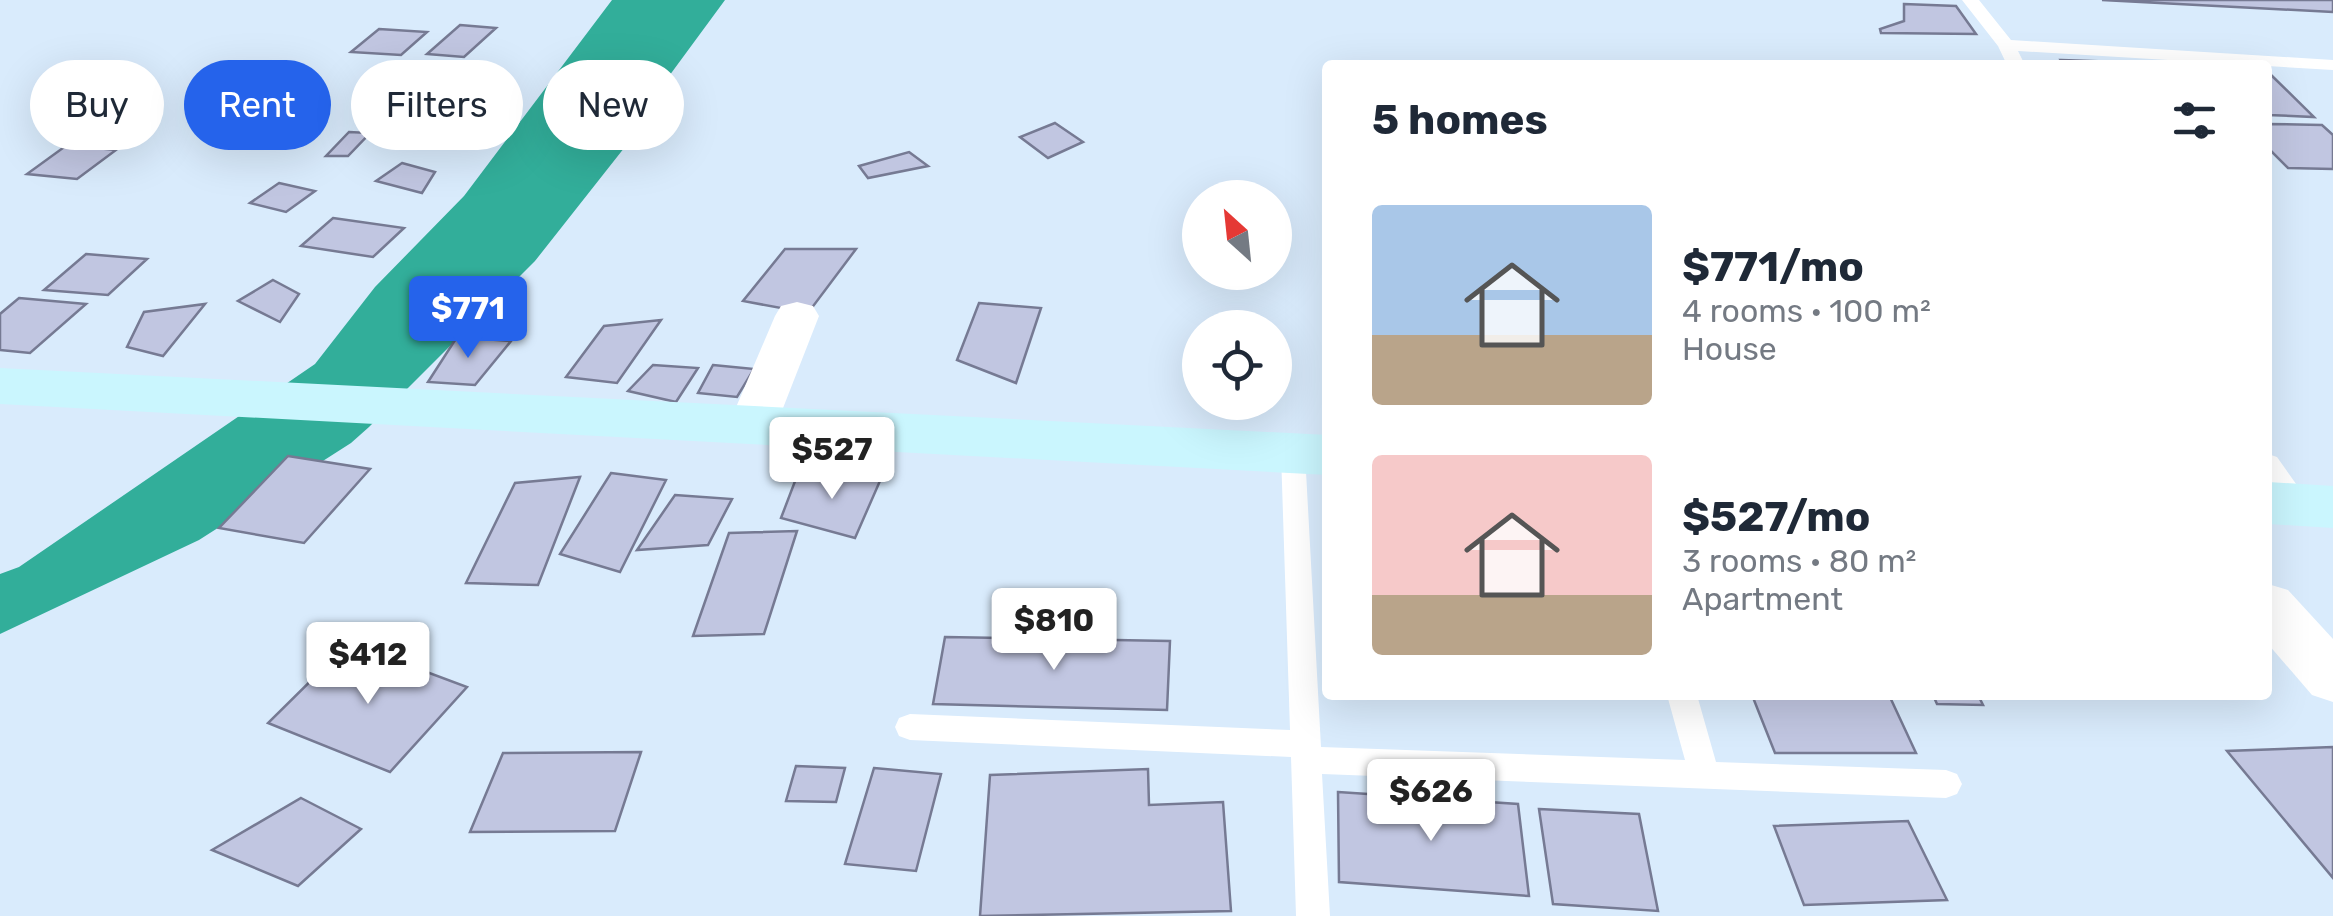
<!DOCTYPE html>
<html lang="en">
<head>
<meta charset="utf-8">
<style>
  :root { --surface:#fff; --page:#f2f2f3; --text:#1f2937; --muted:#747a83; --accent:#2563eb }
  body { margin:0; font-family:Rubik,sans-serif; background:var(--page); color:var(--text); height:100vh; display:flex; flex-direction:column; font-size:38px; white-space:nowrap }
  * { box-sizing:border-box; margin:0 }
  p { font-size:32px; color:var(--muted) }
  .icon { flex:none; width:55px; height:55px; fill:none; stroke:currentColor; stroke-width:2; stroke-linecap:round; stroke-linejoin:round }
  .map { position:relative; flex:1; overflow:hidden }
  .drawer { position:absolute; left:1322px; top:60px; width:950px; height:640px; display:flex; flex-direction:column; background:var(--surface); border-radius:10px; box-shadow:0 10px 40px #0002 }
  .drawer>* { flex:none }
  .top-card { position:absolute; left:30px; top:60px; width:950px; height:90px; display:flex; gap:20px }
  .needle { width:65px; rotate:333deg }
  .buttons { position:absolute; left:1182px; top:180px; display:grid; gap:20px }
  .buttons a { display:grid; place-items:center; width:110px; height:110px; border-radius:50%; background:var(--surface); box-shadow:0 10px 40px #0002; font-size:50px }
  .price { position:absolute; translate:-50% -85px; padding:0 22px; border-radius:10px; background:#fff; color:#222; font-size:32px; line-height:65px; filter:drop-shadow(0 2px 5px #0008) }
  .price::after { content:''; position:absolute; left:50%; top:60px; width:30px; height:22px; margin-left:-15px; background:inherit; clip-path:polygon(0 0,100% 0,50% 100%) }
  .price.selected { background:var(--accent); color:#fff }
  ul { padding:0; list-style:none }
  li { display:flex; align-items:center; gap:30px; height:250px; padding:0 50px }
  li span { display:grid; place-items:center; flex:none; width:280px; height:200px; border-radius:10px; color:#555 }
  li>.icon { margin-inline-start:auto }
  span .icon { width:120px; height:120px; fill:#fffc; stroke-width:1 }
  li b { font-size:42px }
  h2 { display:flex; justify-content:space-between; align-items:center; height:120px; padding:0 50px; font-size:42px }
  .pill { padding:0 35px; border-radius:45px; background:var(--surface); box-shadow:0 10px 40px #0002; font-size:35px; line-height:90px }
  .pill.selected { background:var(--accent); color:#fff }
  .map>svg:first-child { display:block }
</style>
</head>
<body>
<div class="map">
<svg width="2333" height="916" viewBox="0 0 2333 916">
  <rect width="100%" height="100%" fill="#d9ebfc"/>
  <path fill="#32ae9a" d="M612,0H725L661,87L632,138L535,261L369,427L351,443L199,540L0,634V574L19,567L315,364L375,287L464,196Z"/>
  <g fill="#c1c6e1" stroke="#767a93" stroke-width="2.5">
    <path d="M2102,0H2333V12Z"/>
    <path d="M1904,4L1956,6L1976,34L1881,33L1880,29L1904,21Z"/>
    <path d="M460,25L496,28L464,57L427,54Z"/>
    <path d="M379,29L427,32L401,55L351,52Z"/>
    <path d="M2061,60L2150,63L2152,65H2065Z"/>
    <path d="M2268,72L2314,117L2268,115Z"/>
    <path d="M1055,123L1083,142L1048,158L1020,137Z"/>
    <path d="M2268,124L2322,125L2333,135V169L2288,168L2268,148Z"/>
    <path d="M349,132L370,133L348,156H326Z"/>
    <path d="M67,145L116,150L77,179L27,174Z"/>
    <path d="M909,152L928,166L868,178L859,166Z"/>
    <path d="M402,163L435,172L422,193L376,181Z"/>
    <path d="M279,183L315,191L286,212L250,203Z"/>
    <path d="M333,218L404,228L373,257L301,246Z"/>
    <path d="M785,249H856L808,313L743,301Z"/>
    <path d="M86,254L147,259L108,295L44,290Z"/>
    <path d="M273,280L299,294L280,322L238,301Z"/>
    <path d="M19,298L86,304L30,353L0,350V314Z"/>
    <path d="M979,303L1041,308L1016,383L957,360Z"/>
    <path d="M205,304L163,356L127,347L144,312Z"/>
    <path d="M661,320L617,383L566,377L604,326Z"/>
    <path d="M457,337L511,341L475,385L428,382Z"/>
    <path d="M653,365L698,368L676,402L628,391Z"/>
    <path d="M713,365L754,369L737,397L698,393Z"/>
    <path d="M288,456L370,469L304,543L219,528Z"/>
    <path d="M611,473L666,480L620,572L560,554Z"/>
    <path d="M883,474L855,538L781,518L797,476Z"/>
    <path d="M580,477L538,585L466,583L515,483Z"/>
    <path d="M675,495L732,499L708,545L637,550Z"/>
    <path d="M797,531L764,634L693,636L729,533Z"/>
    <path d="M945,637L1170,641L1167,710L933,704Z"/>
    <path d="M349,643L467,687L390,772L268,723Z"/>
    <path d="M1752,695H1889L1916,753H1775Z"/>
    <path d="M1933,695H1978L1983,705L1937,704Z"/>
    <path d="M2333,747V878L2227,751Z"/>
    <path d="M641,752L615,831L470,832L503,753Z"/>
    <path d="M796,766L845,768L836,802L786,801Z"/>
    <path d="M874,768L941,774L916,871L845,864Z"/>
    <path d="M1148,769L1149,805L1223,802L1231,911L980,916L990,775Z"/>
    <path d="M1338,792L1518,804L1529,896L1339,882Z"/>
    <path d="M301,798L361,829L298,886L212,850Z"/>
    <path d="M1539,809L1639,814L1658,911L1553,904Z"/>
    <path d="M1908,821L1947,900L1804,905L1774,826Z"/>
  </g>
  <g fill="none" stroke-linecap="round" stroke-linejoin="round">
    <g fill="#fff" fill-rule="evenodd">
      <path d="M1962,0H1979L2011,40L2333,60V70L2018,51L2025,65H2007L1998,46Z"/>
      <path d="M1293,444L1302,447L1305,453L1321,747L1685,760L1667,695H1697L1716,762L1946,770L1957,774L1962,784L1957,794L1946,798L1322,774L1330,916H1296L1291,757L910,740L899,736L895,727L899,718L910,714L1290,730L1281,453L1284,447Z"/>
      <path d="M2268,454L2277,457L2306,498L2310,505L2306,512H2288L2268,482Z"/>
    </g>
    <g fill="#fff" fill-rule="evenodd">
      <path d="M797,302L813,306L819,316L776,426L769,438L752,443L735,438L728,426L775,316L781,306Z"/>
      <path d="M2268,584L2288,590L2333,639V702L2312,695L2268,644Z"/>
    </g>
    <g fill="#caf6fe" fill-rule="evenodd">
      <path d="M0,368L1328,435V475L0,404Z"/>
      <path d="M2268,482L2333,486V528L2268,524Z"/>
    </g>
  </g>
</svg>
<div class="buttons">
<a><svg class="needle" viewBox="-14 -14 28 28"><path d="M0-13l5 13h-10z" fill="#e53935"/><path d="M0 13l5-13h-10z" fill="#747a83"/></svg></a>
<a><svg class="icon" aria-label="locate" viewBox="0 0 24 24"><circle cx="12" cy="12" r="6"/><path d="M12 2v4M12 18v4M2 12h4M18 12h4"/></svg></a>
</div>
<b class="price selected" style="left:468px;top:361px">$771</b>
<b class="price" style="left:832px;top:502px">$527</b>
<b class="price" style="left:1054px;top:673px">$810</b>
<b class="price" style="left:368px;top:707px">$412</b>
<b class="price" style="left:1431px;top:844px">$626</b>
<div class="top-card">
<a class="pill">Buy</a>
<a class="pill selected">Rent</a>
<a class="pill">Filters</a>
<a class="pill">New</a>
</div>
<section class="drawer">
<h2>5 homes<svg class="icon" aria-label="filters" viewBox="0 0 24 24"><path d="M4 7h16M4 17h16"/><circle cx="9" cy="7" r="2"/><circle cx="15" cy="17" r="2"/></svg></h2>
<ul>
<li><span style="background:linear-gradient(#a9c7e8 65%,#b9a48a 0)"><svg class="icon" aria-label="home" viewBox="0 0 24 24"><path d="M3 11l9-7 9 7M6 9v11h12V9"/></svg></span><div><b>$771/mo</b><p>4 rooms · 100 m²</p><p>House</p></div></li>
<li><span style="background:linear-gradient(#f6c9c9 70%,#b9a48a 0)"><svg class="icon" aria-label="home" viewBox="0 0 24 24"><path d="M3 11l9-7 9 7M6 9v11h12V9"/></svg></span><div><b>$527/mo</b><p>3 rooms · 80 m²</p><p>Apartment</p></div></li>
</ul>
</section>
</div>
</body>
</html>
